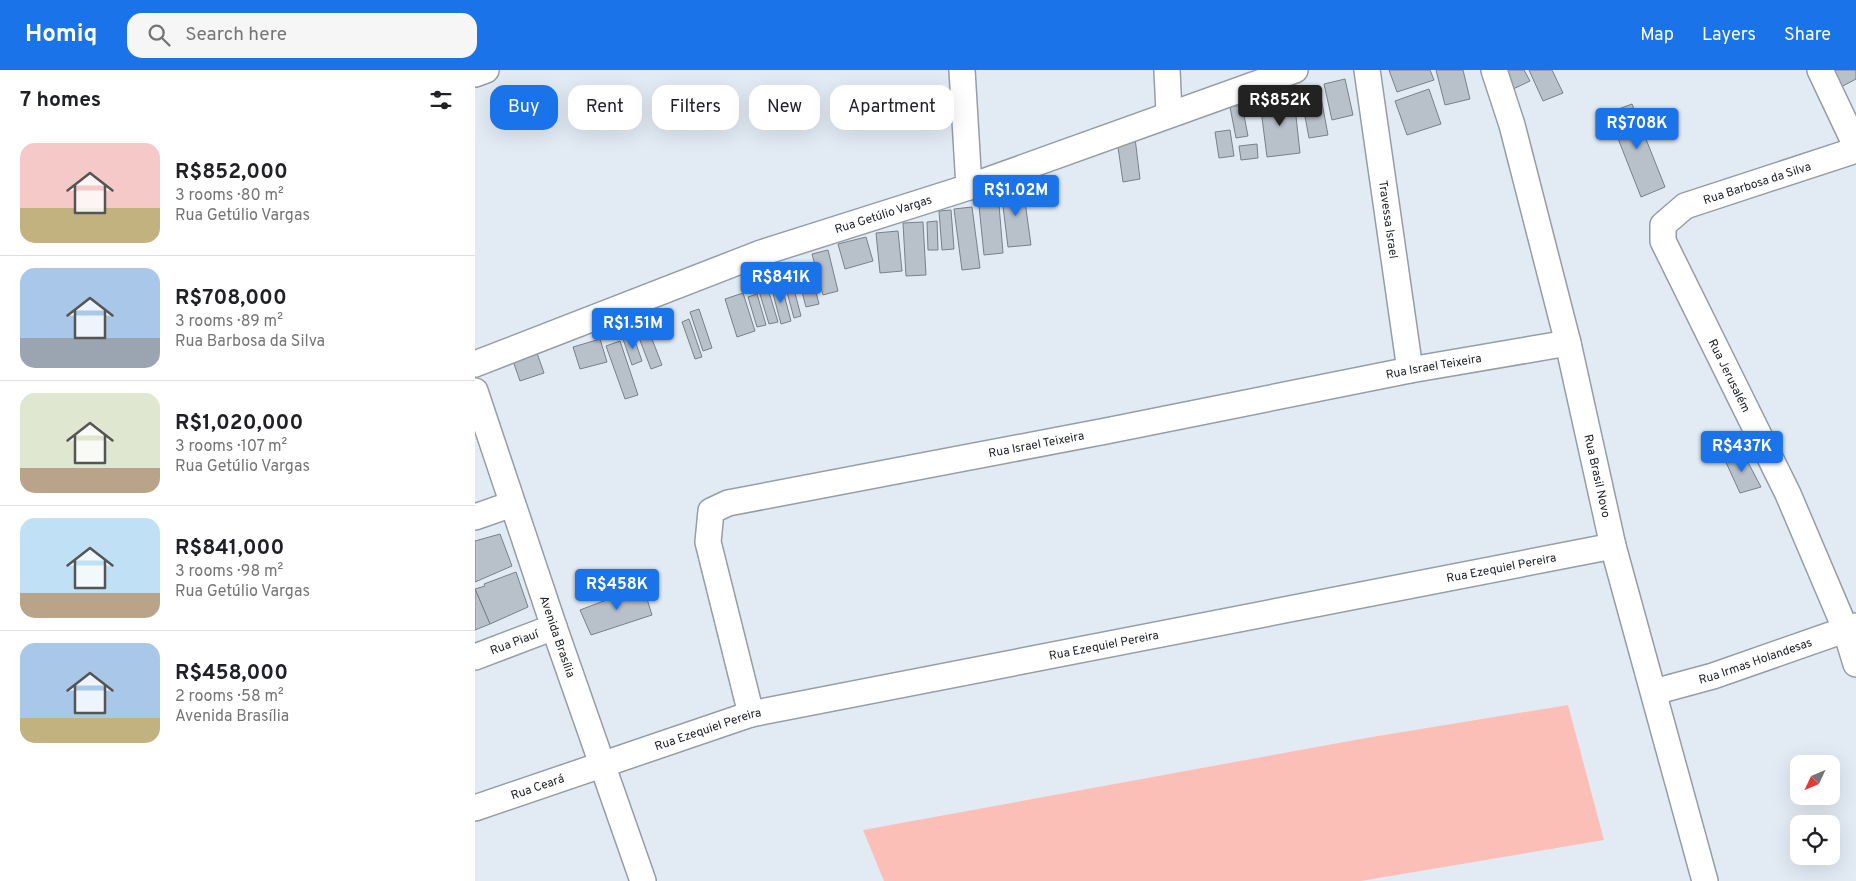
<!DOCTYPE html>
<html lang="en">
<head>
<meta charset="utf-8">
<style>
  :root { --surface:#fff; --page:#f6f6f6; --text:#202124; --muted:#757577; --line:#e0e0e0; --accent:#1a73e8 }
  body { margin:0; font-family:Overpass,sans-serif; background:var(--page); color:var(--text); height:100vh; display:flex; flex-direction:column; font-size:19px; white-space:nowrap }
  * { box-sizing:border-box; margin:0 }
  p { font-size:16px; color:var(--muted) }
  .icon { flex:none; width:28px; height:28px; fill:none; stroke:currentColor; stroke-width:2; stroke-linecap:round; stroke-linejoin:round }
  .map { position:relative; flex:1; overflow:hidden }
  .side { display:flex; flex-direction:column; background:var(--surface); width:475px }
  .side>* { flex:none }
  .hud { position:absolute; left:15px; top:15px; width:475px; height:45px; display:flex; gap:10px }
  .needle { width:32px; rotate:226deg }
  .buttons { position:absolute; left:1315px; top:685px; display:grid; gap:10px }
  .buttons a { display:grid; place-items:center; width:50px; height:50px; border-radius:10px; background:var(--surface); box-shadow:0 5px 20px #0002; font-size:25px }
  .price { position:absolute; translate:-50% -42px; padding:0 11px; border-radius:5px; background:var(--accent); color:#fff; font-size:16px; line-height:32px; filter:drop-shadow(0 1px 2px #0008) }
  .price::after { content:''; position:absolute; left:50%; top:30px; width:15px; height:11px; margin-left:-8px; background:inherit; clip-path:polygon(0 0,100% 0,50% 100%) }
  .price.current { background:#222; color:#fff }
  ul { padding:0; list-style:none }
  li { display:flex; align-items:center; gap:15px; height:125px; padding:0 20px }
  li+li { border-top:1px solid var(--line) }
  li span { display:grid; place-items:center; flex:none; width:140px; height:100px; border-radius:15px; color:#555 }
  li>.icon { margin-inline-start:auto }
  span .icon { width:60px; height:60px; fill:#fffc; stroke-width:1 }
  li b { font-size:21px }
  h2 { display:flex; justify-content:space-between; align-items:center; height:60px; padding:0 20px; font-size:21px }
  .tag { padding:0 18px; border-radius:15px; background:var(--surface); box-shadow:0 5px 20px #0002; font-size:18px; line-height:45px }
  .tag.current { background:var(--accent); color:#fff }
  header { display:flex; align-items:center; gap:30px; box-sizing:border-box; height:70px; padding:0 25px; background:var(--accent); color:#fff }
  header strong { font-size:24px }
  nav { display:flex; gap:28px; margin-inline-start:auto; font-size:18px }
  .search { width:350px; height:45px; background:var(--page); display:flex; align-items:center; gap:12px; box-sizing:border-box; padding:0 18px; border-radius:15px; color:var(--muted); font-size:19px }
  main { display:flex; flex:1; min-height:0 }
  .map>svg:first-child { display:block }
</style>
</head>
<body>
<header>
<strong>Homiq</strong>
<div class="search"><svg class="icon" aria-label="search" viewBox="0 0 24 24"><circle cx="10" cy="10" r="6"/><path d="M15 15l6 6"/></svg>Search here</div>
<nav><a>Map</a><a>Layers</a><a>Share</a></nav>
</header>
<main>
<section class="side">
<h2>7 homes<svg class="icon" aria-label="filters" viewBox="0 0 24 24"><path d="M4 7h16M4 17h16"/><circle cx="9" cy="7" r="2"/><circle cx="15" cy="17" r="2"/></svg></h2>
<ul>
<li><span style="background:linear-gradient(#f6c9c9 65%,#c2b280 0)"><svg class="icon" aria-label="home" viewBox="0 0 24 24"><path d="M3 11l9-7 9 7M6 9v11h12V9"/></svg></span><div><b>R$852,000</b><p>3 rooms · 80 m²</p><p>Rua Getúlio Vargas</p></div></li>
<li><span style="background:linear-gradient(#a9c7e8 70%,#9aa5b1 0)"><svg class="icon" aria-label="home" viewBox="0 0 24 24"><path d="M3 11l9-7 9 7M6 9v11h12V9"/></svg></span><div><b>R$708,000</b><p>3 rooms · 89 m²</p><p>Rua Barbosa da Silva</p></div></li>
<li><span style="background:linear-gradient(#dfe7d0 75%,#b9a48a 0)"><svg class="icon" aria-label="home" viewBox="0 0 24 24"><path d="M3 11l9-7 9 7M6 9v11h12V9"/></svg></span><div><b>R$1,020,000</b><p>3 rooms · 107 m²</p><p>Rua Getúlio Vargas</p></div></li>
<li><span style="background:linear-gradient(#bfe0f5 75%,#b9a48a 0)"><svg class="icon" aria-label="home" viewBox="0 0 24 24"><path d="M3 11l9-7 9 7M6 9v11h12V9"/></svg></span><div><b>R$841,000</b><p>3 rooms · 98 m²</p><p>Rua Getúlio Vargas</p></div></li>
<li><span style="background:linear-gradient(#a9c7e8 75%,#c2b280 0)"><svg class="icon" aria-label="home" viewBox="0 0 24 24"><path d="M3 11l9-7 9 7M6 9v11h12V9"/></svg></span><div><b>R$458,000</b><p>2 rooms · 58 m²</p><p>Avenida Brasília</p></div></li>
</ul>
</section>
<div class="map">
<svg width="1381" height="811" viewBox="0 0 1381 811">
  <rect width="100%" height="100%" fill="#e2ebf4"/>
  <path fill="#fcbfb7" d="M1093,635L1129,770L886,811H409L388,760L891,668Z"/>
  <g fill="#b8c0c9" stroke="#788088">
    <path d="M914,0H955L959,10L922,22Z"/>
    <path d="M961,0H988L995,29L970,35Z"/>
    <path d="M1024,0H1049L1055,11L1034,21Z"/>
    <path d="M1054,0H1077L1088,23L1068,31Z"/>
    <path d="M1358,0H1381V9L1366,17Z"/>
    <path d="M870,9L878,45L857,50L849,14Z"/>
    <path d="M844,17L853,65L834,68L825,20Z"/>
    <path d="M954,19L966,54L932,65L920,31Z"/>
    <path d="M819,28L825,83L792,87L785,32Z"/>
    <path d="M1157,34L1190,117L1166,127L1133,43Z"/>
    <path d="M767,35L773,66L761,68L755,37Z"/>
    <path d="M755,60L759,86L744,88L740,62Z"/>
    <path d="M660,68L665,109L648,112L642,70Z"/>
    <path d="M782,74L783,88L766,90L764,76Z"/>
    <path d="M548,117L556,175L533,177L526,120Z"/>
    <path d="M524,135L528,183L509,185L504,136Z"/>
    <path d="M497,137L505,198L487,200L479,139Z"/>
    <path d="M476,140L479,179L467,180L464,141Z"/>
    <path d="M462,151L463,180H453L452,152Z"/>
    <path d="M448,152L451,205L431,206L428,153Z"/>
    <path d="M423,161L427,201L405,203L401,163Z"/>
    <path d="M391,167L398,191L370,199L363,174Z"/>
    <path d="M353,180L363,221L348,225L337,184Z"/>
    <path d="M335,199L344,234L331,237L322,203Z"/>
    <path d="M316,208L326,246L319,248L309,211Z"/>
    <path d="M306,213L316,251L306,254L296,216Z"/>
    <path d="M293,219L303,252L294,254L284,221Z"/>
    <path d="M268,223L280,261L262,267L250,229Z"/>
    <path d="M282,224L291,255L282,257L273,227Z"/>
    <path d="M224,239L237,278L228,281L215,242Z"/>
    <path d="M214,249L227,287L220,289L207,252Z"/>
    <path d="M172,256L187,295L176,299L161,260Z"/>
    <path d="M158,265L167,291L157,295L148,269Z"/>
    <path d="M125,269L132,292L105,299L98,277Z"/>
    <path d="M145,271L163,325L150,329L131,276Z"/>
    <path d="M62,283L69,303L45,311L38,291Z"/>
    <path d="M1267,381L1286,417L1265,423L1249,388Z"/>
    <path d="M25,464L37,496L0,512V471Z"/>
    <path d="M41,502L53,537L15,554L0,519L10,516L9,514Z"/>
    <path d="M168,516L177,545L116,565L105,540Z"/>
    <path d="M0,519L15,554L0,560Z"/>
  </g>
  <g fill="none" stroke-linecap="round" stroke-linejoin="round">
    <g stroke="#959da5" stroke-width="28">
      <g id="minor">
        <path d="M487,0L494,117"/>
        <path d="M692,0L694,43"/>
        <path id="s1" d="M892,0L935,300"/>
        <path id="s2" d="M1019,0L1037,55L1093,273L1138,476L1230,811"/>
        <path d="M1345,0L1381,76"/>
        <path d="M0,4L11,0"/>
        <path id="s3" d="M1381,80L1210,136L1188,155V171L1313,424L1370,558L1381,594"/>
        <path id="s4" d="M0,294L286,183L494,117L820,0"/>
        <path id="s5" d="M0,321L79,557L168,811"/>
        <path d="M0,447L37,434"/>
        <path id="s6" d="M0,587L79,557"/>
        <path id="s7" d="M1179,622L1238,606L1381,556"/>
        <path id="s8" d="M276,644L233,472L236,441L253,433L631,361L935,300L1093,273"/>
        <path id="s9" d="M0,738L276,644L1138,476"/>
      </g>
    </g>
    <use href="#minor" stroke="#fff" stroke-width="25"/>
  </g>
  <g text-anchor="middle" stroke-width="4" stroke-linejoin="round" paint-order="stroke">
    <g font-size="12" fill="#202427" stroke="#fff">
      <text transform="translate(1282 113) rotate(-18)" y="4">Rua Barbosa da Silva</text>
      <text dy="4" stroke="none"><textPath href="#s4" startOffset="435">Rua Getúlio Vargas</textPath></text>
      <text dy="4" stroke="none"><textPath href="#s1" startOffset="151">Travessa Israel</textPath></text>
      <text dy="4" stroke="none"><textPath href="#s8" startOffset="946">Rua Israel Teixeira</textPath></text>
      <text dy="4" stroke="none"><textPath href="#s3" startOffset="375">Rua Jerusalém</textPath></text>
      <text dy="4" stroke="none"><textPath href="#s8" startOffset="541">Rua Israel Teixeira</textPath></text>
      <text dy="4" stroke="none"><textPath href="#s2" startOffset="419">Rua Brasil Novo</textPath></text>
      <text dy="4" stroke="none"><textPath href="#s9" startOffset="1056">Rua Ezequiel Pereira</textPath></text>
      <text dy="4" stroke="none"><textPath href="#s5" startOffset="259">Avenida Brasília</textPath></text>
      <text dy="4" stroke="none"><textPath href="#s6" startOffset="42">Rua Piauí</textPath></text>
      <text dy="4" stroke="none"><textPath href="#s9" startOffset="651">Rua Ezequiel Pereira</textPath></text>
      <text dy="4" stroke="none"><textPath href="#s7" startOffset="106">Rua Irmas Holandesas</textPath></text>
      <text dy="4" stroke="none"><textPath href="#s9" startOffset="246">Rua Ezequiel Pereira</textPath></text>
      <text dy="4" stroke="none"><textPath href="#s9" startOffset="66">Rua Ceará</textPath></text>
    </g>
  </g>
</svg>
<div class="buttons">
<a><svg class="needle" viewBox="-14 -14 28 28"><path d="M0-13l5 13h-10z" fill="#e53935"/><path d="M0 13l5-13h-10z" fill="#757577"/></svg></a>
<a><svg class="icon" aria-label="locate" viewBox="0 0 24 24"><circle cx="12" cy="12" r="6"/><path d="M12 2v4M12 18v4M2 12h4M18 12h4"/></svg></a>
</div>
<b class="price current" style="left:805px;top:57px">R$852K</b>
<b class="price" style="left:1162px;top:80px">R$708K</b>
<b class="price" style="left:541px;top:147px">R$1.02M</b>
<b class="price" style="left:306px;top:234px">R$841K</b>
<b class="price" style="left:158px;top:280px">R$1.51M</b>
<b class="price" style="left:1267px;top:403px">R$437K</b>
<b class="price" style="left:142px;top:541px">R$458K</b>
<div class="hud">
<a class="tag current">Buy</a>
<a class="tag">Rent</a>
<a class="tag">Filters</a>
<a class="tag">New</a>
<a class="tag">Apartment</a>
</div>
</div>
</main>
</body>
</html>
